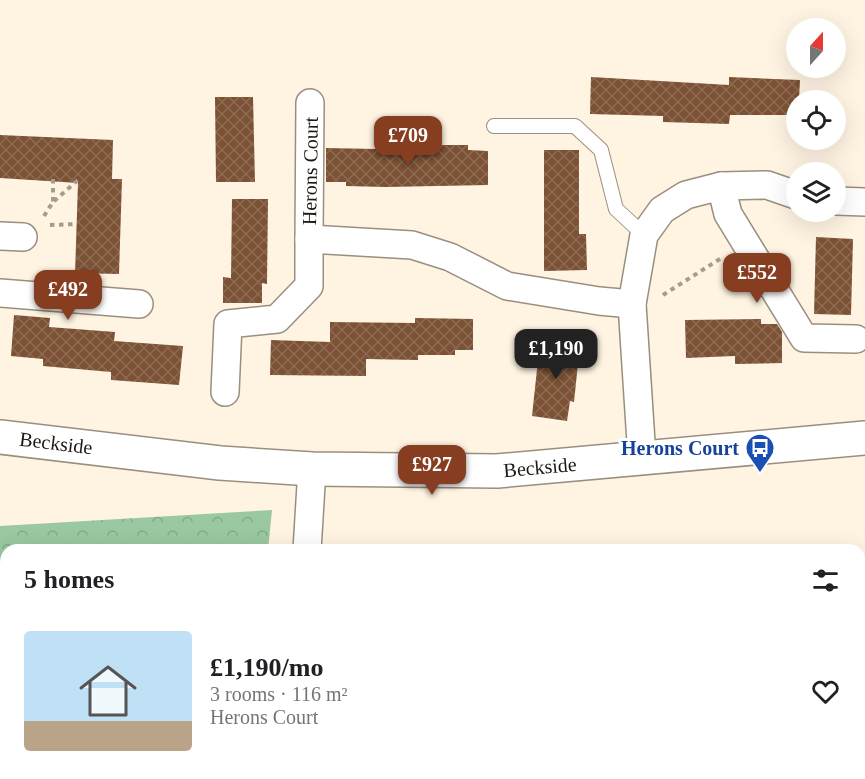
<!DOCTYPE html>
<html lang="en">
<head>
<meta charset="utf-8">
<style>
  :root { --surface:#fff; --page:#f6f6f6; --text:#202124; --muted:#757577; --line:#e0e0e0; --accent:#863d20 }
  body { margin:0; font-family:Georgia,serif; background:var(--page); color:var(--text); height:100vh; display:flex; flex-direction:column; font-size:22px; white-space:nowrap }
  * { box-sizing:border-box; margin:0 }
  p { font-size:20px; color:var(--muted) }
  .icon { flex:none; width:33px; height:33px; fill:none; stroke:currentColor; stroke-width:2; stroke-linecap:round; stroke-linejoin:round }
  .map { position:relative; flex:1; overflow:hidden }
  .details { position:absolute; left:0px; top:544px; width:866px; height:236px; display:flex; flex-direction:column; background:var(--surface); border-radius:18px 18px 0 0; box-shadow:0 6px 24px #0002 }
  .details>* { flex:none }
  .needle { width:39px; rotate:21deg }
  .tools { position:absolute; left:786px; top:18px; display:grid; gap:12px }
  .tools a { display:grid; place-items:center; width:60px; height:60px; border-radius:50%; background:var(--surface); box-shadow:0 6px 24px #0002; font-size:30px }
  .price { position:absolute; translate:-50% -51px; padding:0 14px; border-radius:12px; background:var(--accent); color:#fff; font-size:20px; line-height:39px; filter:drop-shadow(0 2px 3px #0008) }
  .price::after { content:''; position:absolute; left:50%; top:36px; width:18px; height:14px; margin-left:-9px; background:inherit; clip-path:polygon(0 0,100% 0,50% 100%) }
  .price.on { background:#222; color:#fff }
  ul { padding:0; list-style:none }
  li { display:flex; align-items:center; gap:18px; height:150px; padding:0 24px }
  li+li { border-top:2px solid var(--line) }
  li span { display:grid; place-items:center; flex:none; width:168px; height:120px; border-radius:6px; color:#555 }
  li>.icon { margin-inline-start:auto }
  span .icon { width:72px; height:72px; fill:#fffc; stroke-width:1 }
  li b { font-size:26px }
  h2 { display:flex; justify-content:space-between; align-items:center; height:72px; padding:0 24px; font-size:26px }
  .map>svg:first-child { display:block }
</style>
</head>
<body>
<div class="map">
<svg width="865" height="779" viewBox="0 0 865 779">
  <defs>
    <pattern id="forest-crowns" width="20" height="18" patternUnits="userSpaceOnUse" patternTransform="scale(1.5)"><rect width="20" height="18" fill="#9ac8a0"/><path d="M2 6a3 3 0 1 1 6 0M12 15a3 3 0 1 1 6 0" fill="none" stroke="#84ab89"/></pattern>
    <pattern id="building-cross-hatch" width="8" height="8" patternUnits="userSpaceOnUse" patternTransform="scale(1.5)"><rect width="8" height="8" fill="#7d5133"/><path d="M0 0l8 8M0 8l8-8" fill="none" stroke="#8c6b54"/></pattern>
  </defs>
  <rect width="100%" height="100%" fill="#fff4e2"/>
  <path fill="url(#forest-crowns)" d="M272,510L268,550H6V774H282L285,779H0V526Z"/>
  <g fill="url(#building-cross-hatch)">
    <path d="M591,77L729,85V77L800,80L799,100H796V115H730L729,124L663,122V116L590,114Z"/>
    <path d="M215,97H253L255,182H216Z"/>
    <path d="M0,135L113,140L112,179H122L119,274L75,273L78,183L0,178Z"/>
    <path d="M428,145H468V150L488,151V185L386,187L346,186V182H326V148L428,150Z"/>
    <path d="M544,150H579V234H586L587,270L544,271Z"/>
    <path d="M232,199H268L267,284L262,283V303H223V277L231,278Z"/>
    <path d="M816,237L853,239L851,315L814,314Z"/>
    <path d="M14,315L50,318L49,327L115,332L114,341L183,346L179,385L111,380V372L43,366V359L11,356Z"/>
    <path d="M415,318L473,319V350H455V355H418V360L366,359V376L270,375L271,340L330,342V322L415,323Z"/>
    <path d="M761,319V324H777L782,332V363L735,364V356L686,358L685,320Z"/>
    <path d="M544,340L580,344L574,402L570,401L567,421L532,416L538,360H542Z"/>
  </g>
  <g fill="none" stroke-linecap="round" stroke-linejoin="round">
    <g stroke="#998f7e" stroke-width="16">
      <g id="lane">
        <path d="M494,126H575L601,150L616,209L644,235"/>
        <path d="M678,779L679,774"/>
      </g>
    </g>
    <g stroke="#998f7e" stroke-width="30">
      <g id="street">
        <path d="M721,186L728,214L804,338L856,339"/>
        <path d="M836,201L865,202"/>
        <path d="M0,236L23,237"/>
        <path d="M309,239L310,103"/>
        <path d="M0,293L139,304"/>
        <path d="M225,392L228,324L277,319L309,286V239L412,245L450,257L507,286L599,301L632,304"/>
        <path d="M642,458L632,304L644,235L662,210L686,195L721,186L767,185L796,195"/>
        <path d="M307,550L312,469"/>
        <path d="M444,774L449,779"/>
        <path d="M506,779L512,774"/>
      </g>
    </g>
    <g stroke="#998f7e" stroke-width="36">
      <path id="secondary" d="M0,437L220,463L312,469L497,471L865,438"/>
    </g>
    <g stroke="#a49c8e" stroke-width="4" stroke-dasharray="4.5 4.5" stroke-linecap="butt">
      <path d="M53,179V202"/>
      <path d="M44,216L53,202L78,180"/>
      <path d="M50,225L77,224"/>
      <path d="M663,295L723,257"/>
    </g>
    <use href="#lane" stroke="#fff" stroke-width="14"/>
    <use href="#street" stroke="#fff" stroke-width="27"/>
    <use href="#secondary" stroke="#fff" stroke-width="33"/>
  </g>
  <defs>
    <g id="bus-pin" transform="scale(1.5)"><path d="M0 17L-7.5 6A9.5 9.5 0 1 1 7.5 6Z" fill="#1a4fb4" stroke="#fff"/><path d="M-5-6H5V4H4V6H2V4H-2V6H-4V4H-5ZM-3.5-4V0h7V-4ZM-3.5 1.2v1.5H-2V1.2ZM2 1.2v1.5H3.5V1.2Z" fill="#fff"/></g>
  </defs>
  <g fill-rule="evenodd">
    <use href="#bus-pin" x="760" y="448"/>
  </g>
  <g text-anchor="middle" stroke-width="6" stroke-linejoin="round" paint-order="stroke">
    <g font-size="20" fill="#1c1812" stroke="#fff">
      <text transform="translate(310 171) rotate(-89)" y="7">Herons Court</text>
      <text transform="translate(56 443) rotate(7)" y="7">Beckside</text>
      <text transform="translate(540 467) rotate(-5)" y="7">Beckside</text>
    </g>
    <g font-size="20" font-weight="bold" fill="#164399" stroke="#fff" text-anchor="end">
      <text x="739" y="455">Herons Court</text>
    </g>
  </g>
</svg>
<div class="tools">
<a><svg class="needle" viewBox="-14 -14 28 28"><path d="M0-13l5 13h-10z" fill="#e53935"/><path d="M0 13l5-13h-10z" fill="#757577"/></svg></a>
<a><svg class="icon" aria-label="locate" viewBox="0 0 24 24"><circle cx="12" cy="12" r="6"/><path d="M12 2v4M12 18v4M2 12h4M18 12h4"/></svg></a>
<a><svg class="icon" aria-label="layers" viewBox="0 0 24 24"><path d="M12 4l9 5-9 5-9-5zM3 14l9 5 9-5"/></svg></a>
</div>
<b class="price" style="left:408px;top:167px">£709</b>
<b class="price" style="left:757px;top:304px">£552</b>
<b class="price" style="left:68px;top:321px">£492</b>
<b class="price on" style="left:556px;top:380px">£1,190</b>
<b class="price" style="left:432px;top:496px">£927</b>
<section class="details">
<h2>5 homes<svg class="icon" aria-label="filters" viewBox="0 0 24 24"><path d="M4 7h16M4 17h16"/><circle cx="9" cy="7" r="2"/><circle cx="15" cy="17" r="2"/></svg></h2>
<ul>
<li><span style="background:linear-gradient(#bfe0f5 75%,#b9a48a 0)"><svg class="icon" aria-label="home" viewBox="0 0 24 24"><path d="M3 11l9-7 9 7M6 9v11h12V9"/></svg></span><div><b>£1,190/mo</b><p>3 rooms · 116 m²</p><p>Herons Court</p></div><svg class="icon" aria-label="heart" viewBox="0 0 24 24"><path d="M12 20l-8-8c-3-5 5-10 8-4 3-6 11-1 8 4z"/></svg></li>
</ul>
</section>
</div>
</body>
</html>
